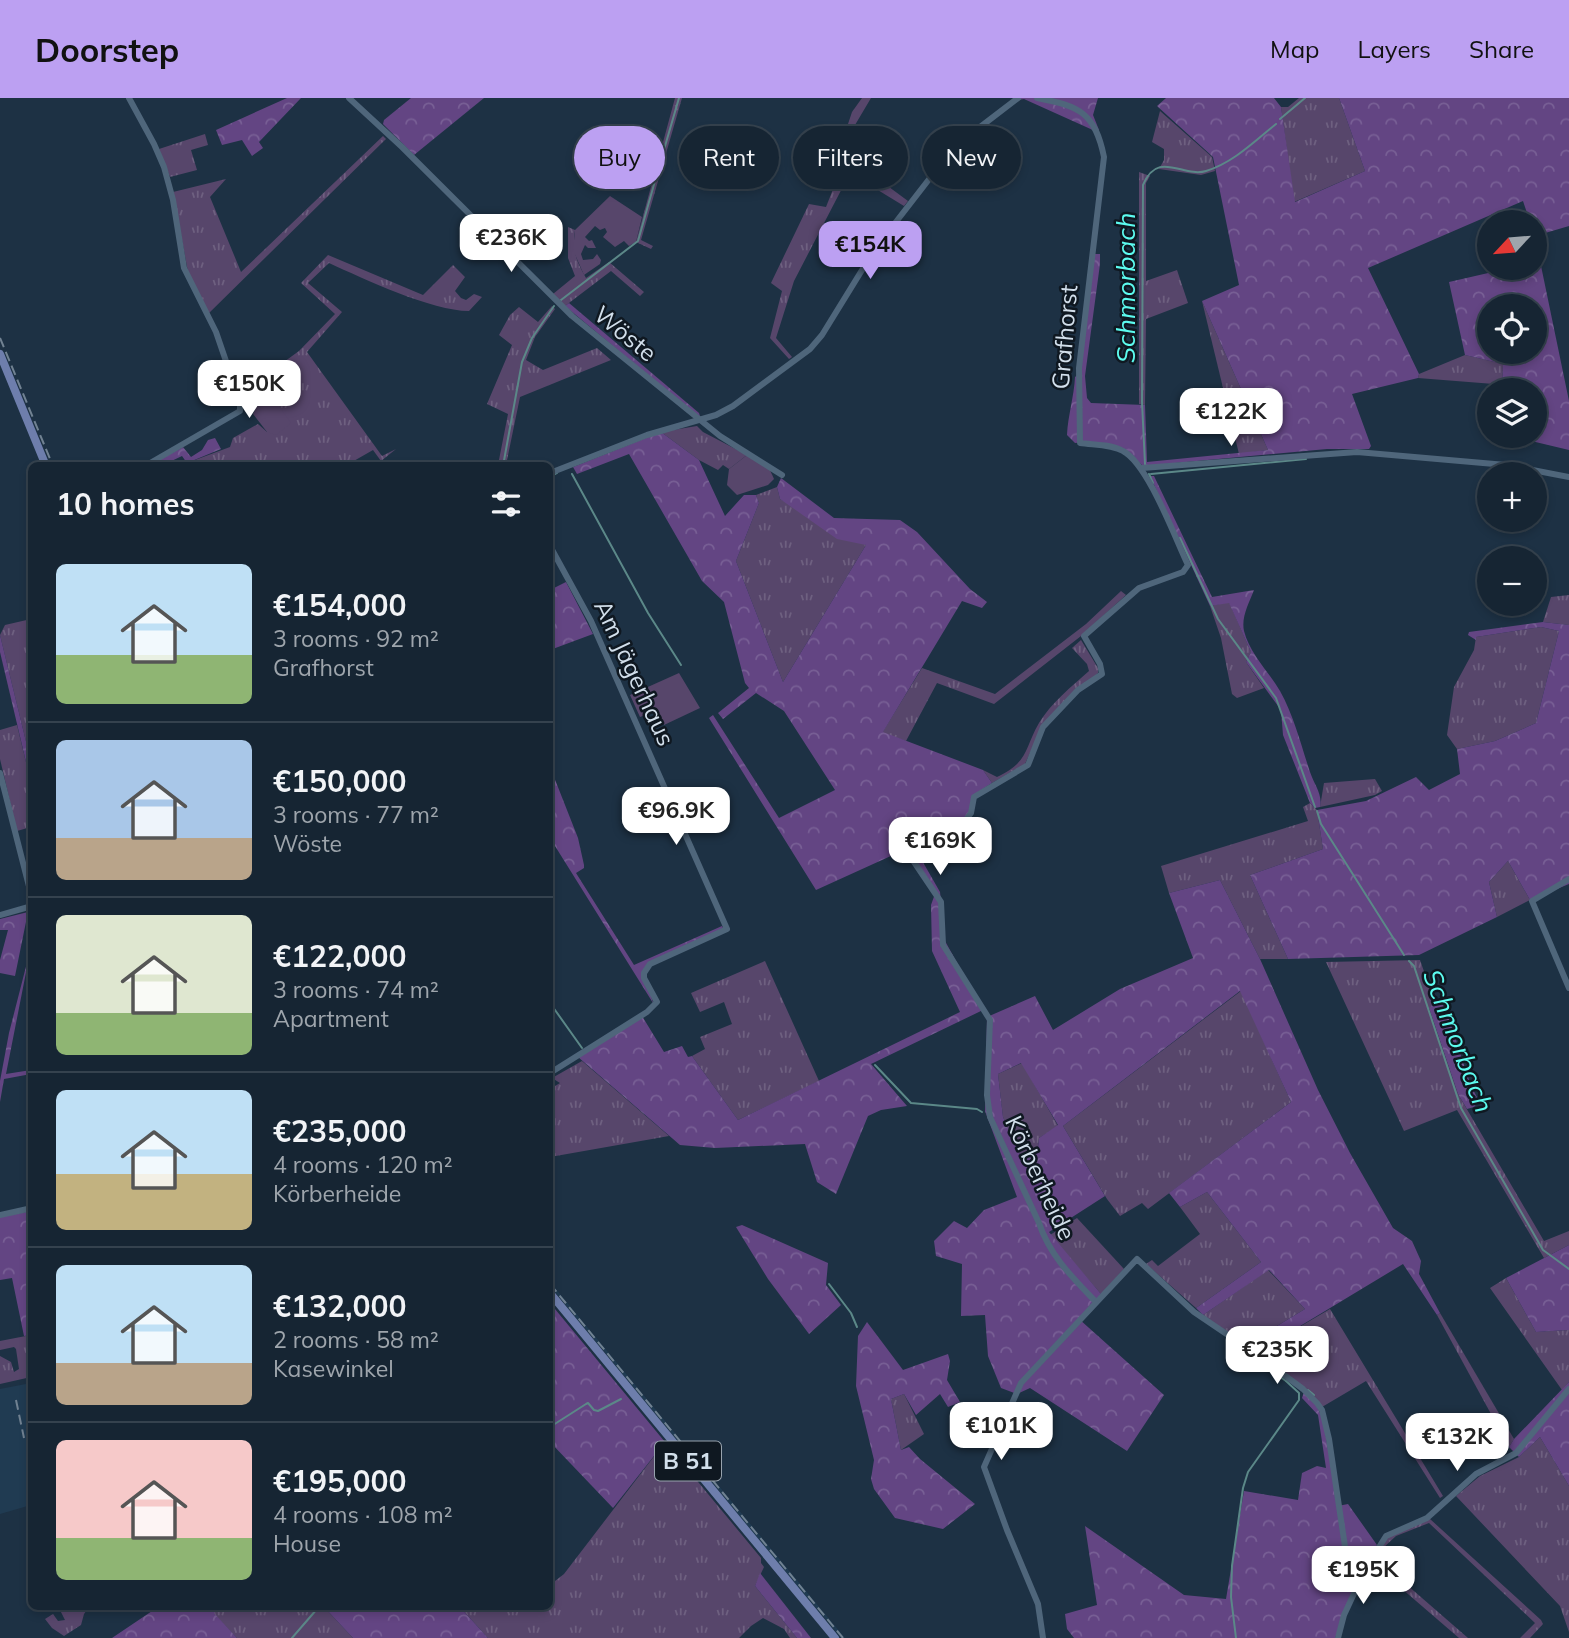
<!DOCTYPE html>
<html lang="en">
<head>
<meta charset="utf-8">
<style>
  :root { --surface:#162533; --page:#1f2d3b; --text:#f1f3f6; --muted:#9ea5ac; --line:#35424e; --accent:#bca0f2 }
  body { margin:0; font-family:Mulish,sans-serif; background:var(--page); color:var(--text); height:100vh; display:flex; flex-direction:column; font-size:26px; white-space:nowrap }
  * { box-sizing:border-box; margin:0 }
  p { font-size:23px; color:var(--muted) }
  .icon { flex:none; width:38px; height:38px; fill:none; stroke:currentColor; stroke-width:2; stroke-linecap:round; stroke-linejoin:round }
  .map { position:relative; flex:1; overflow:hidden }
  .panel { position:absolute; left:28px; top:364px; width:525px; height:1148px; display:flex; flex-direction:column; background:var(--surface); border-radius:10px; box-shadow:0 4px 10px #0003,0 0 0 2px var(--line) }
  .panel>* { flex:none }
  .banner { position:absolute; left:574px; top:28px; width:665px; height:63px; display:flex; gap:14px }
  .needle { width:46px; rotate:244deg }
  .tools { position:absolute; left:1477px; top:112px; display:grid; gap:14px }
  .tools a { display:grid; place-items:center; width:70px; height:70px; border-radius:50%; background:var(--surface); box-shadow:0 4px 10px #0003,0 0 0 2px var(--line); font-size:35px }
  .price { position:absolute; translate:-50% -60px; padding:0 16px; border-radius:14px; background:#fff; color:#222; font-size:23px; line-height:46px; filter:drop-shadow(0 2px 4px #0008) }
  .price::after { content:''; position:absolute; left:50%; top:42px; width:21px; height:16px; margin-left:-10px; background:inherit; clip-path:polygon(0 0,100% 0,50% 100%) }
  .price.on { background:var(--accent); color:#111 }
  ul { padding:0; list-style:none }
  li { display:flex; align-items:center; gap:21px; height:175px; padding:0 28px }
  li+li { border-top:2px solid var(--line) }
  li span { display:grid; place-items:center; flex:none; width:196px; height:140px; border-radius:10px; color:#555 }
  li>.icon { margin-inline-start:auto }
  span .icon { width:84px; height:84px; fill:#fffc; stroke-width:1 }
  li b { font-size:30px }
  h2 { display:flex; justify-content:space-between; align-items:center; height:84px; padding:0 28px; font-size:30px }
  .tag { padding:0 24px; border-radius:32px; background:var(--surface); box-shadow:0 4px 10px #0003,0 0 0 2px var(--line); font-size:24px; line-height:63px }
  .tag.on { background:var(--accent); color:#111 }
  header { display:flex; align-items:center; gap:42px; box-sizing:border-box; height:98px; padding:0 35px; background:var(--accent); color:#111 }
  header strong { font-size:33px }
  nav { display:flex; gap:38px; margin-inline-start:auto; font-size:24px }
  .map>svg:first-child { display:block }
</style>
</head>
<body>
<header>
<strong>Doorstep</strong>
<nav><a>Map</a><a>Layers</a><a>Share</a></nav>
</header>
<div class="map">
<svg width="1569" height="1540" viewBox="0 0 1569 1540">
  <defs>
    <pattern id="grass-tufts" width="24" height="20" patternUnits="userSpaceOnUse" patternTransform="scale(1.75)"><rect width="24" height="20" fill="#57466b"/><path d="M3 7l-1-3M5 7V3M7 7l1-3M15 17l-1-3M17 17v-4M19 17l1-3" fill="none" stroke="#6e6080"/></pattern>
    <pattern id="forest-crowns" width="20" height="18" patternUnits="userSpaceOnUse" patternTransform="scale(1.75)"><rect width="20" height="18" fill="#634583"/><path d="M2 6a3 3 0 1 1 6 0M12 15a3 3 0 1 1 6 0" fill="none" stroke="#785f95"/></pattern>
  </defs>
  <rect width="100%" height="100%" fill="#1d3144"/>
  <g fill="#203b52">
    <path d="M550,1184L708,1375L845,1540H841L780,1467L550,1188Z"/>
    <path d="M31,1285V1407L0,1416V1291Z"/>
  </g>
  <g fill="url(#grass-tufts)">
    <path d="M675,0H682L641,142L653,148L651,151L636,144Z"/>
    <path d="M862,0H871L855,27L851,61L908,103L904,108L850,75L794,183L776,240L792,259L789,261L770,240L782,193L771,185L809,106L826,109L845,61L846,32L852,14Z"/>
    <path d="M1299,0H1339L1365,73L1294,104L1281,9H1288Z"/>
    <path d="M1160,13L1212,59L1215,73L1201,77L1159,71L1164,62V51L1152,44Z"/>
    <path d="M205,36L208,47L191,52L197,72L170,79L159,51Z"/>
    <path d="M383,38L386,41L208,216L188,174L173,94L226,81L210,99L241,174Z"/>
    <path d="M1139,74L1150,78L1146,85V183L1177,172L1188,205L1146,221L1145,307L1139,306Z"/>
    <path d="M568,129L575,132C572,152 576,163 586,180L609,164L644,194L640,198L611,173L565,208L553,196L575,178L568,160Z"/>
    <path d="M328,157L423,197L453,167L465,179L455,193L461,200L466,202L474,196L482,199L469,213C432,213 364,181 329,165L308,185L342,214L307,254L382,358L396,351L381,363L373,352L345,368H188L187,365L230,349L233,340L258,326L267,334L266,289L259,282L299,253L335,216L301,185Z"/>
    <path d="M1202,203L1268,352L1239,356Z"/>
    <path d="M552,208L555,211L535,239L526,262L543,272L597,250L611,262L520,299L506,367H498L508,316L487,306L512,247L499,237L510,217L519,209L538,224Z"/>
    <path d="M1465,257L1503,266L1502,292H1494V286L1418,280L1419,276Z"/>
    <path d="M697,328L703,334L747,357L729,371L723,367L718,372L699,362L661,334Z"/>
    <path d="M777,389L780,401L866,447L783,584L736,463L759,405L756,397Z"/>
    <path d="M1121,493L1126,497L1081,538L994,606L937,585L906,643L882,635L922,570L995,596L1086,526Z"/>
    <path d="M1569,497V527L1543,524L1551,499Z"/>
    <path d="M1229,504L1251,554L1246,564L1264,590L1237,600L1232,596L1221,540L1210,508Z"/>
    <path d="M31,521V664L0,537L5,527Z"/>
    <path d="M1541,529L1559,533L1536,625L1495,643L1457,651L1447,637L1454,589L1474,552L1476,539Z"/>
    <path d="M1081,542L1098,570V575L1042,628L1025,666L992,685L983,672L997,679C1029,664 1024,651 1039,625C1051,605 1072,588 1089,573L1087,566L1072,550Z"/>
    <path d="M17,627L31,685V729L17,733L0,661V632Z"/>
    <path d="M1375,681L1382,693L1375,697L1320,709L1324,685Z"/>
    <path d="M1310,705L1317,712L1323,751L1250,777L1288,861H1260L1220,782L1169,795L1161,768L1308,723L1303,709Z"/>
    <path d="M1508,763L1530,802L1497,819L1489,784Z"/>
    <path d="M1420,862L1435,905L1429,911L1458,996L1544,1143L1569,1133V1147L1544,1160L1457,1012L1404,1033L1326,864Z"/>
    <path d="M765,863L819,983L738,1022L692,958L705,951L700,939L732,926L724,904L700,914L691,895Z"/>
    <path d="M1241,893L1291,1004L1148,1111L1142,1105L1120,1118L1107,1101L1063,1028Z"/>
    <path d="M582,963L669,1038L550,1059V991L560,985L552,980Z"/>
    <path d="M1022,965L1058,1028L1039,1040L1038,1050L1021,1059L1003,1019L998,976Z"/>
    <path d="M1207,1094L1261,1164L1196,1210L1146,1166L1152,1162L1158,1168L1200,1136L1180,1109Z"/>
    <path d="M1077,1120L1124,1171L1101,1196L1050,1137Z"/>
    <path d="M1268,1172L1305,1211L1246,1247L1203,1217Z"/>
    <path d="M1506,1180L1536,1234L1569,1232V1284L1562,1292L1490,1190Z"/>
    <path d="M1330,1211L1443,1398L1440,1400L1366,1283L1322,1309L1257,1254Z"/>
    <path d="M1440,1215L1514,1341L1509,1349L1437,1217Z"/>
    <path d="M31,1237V1279L0,1286V1258L11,1264L14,1274L19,1271L16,1251L14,1249L0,1252V1243Z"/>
    <path d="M904,1296L924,1336L901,1352L891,1301Z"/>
    <path d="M1540,1339L1569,1388V1534L1560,1508L1456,1398L1480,1378L1519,1359Z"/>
    <path d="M665,1344L761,1460V1465L764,1469L755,1488L797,1540H790L784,1531L763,1520L751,1528L739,1540H488L460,1509L550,1508V1487L564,1476Z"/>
    <path d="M1430,1421L1541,1522L1543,1526L1530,1540H1520L1535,1525L1429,1425L1396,1438L1383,1450L1381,1448L1388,1439Z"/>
    <path d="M1376,1460L1468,1540H1459L1372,1465Z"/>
    <path d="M62,1509H89L84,1516L81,1527L64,1538L52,1530L45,1521L53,1516L58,1523L65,1522L60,1512Z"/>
    <path d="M220,1509H324L353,1540H237L213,1515Z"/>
  </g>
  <g fill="url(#forest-crowns)" fill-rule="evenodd">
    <path d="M287,0H301L259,44L263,50L252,58L242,42L222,47L216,32Z"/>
    <path d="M411,0H484L414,57L383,26L384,22Z"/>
    <path d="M1018,0H1098L1093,17L1099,32L1095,33L1024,1L1018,2Z"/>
    <path d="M1166,0H1274L1281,9L1295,104L1365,73L1339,0H1569V128L1535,138V124H1530L1523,103L1368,170L1419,276L1418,280L1352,296L1371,348L1369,351H1327L1143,368L1129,355L1086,344L1075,345L1067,337C1068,317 1074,299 1075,279L1080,275L1094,156H1100V166L1085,278L1087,300L1091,305L1145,307L1147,364L1268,352L1202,203L1239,187L1213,59L1157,8Z"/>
    <path d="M1540,163L1569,303V352L1511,338H1535V292H1502L1503,266L1465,257L1449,184L1510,170H1535V164ZM1489,208H1535V254H1489Z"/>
    <path d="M569,205L699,315L700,318L696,317L565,208Z"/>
    <path d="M661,334L699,362L725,418L744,397H756L759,405L736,463L783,584L866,447L837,441L780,401L777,389L781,380L834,420L900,422L917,434L970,491L987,504L982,510L962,503L883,634L983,672L992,685L972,698L969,714L964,721L914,742L918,748L916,752L940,794L945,843L983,912L871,966L907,1008L881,1012L868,1018L836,1096L817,1084L805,1046L715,1050L680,1047L578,959L642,918L664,954L682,948L688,959L692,958L738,1022L960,914L932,853L931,807L936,793L912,757L904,752L816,792L709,620L713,617L779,720L835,692L784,613L756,595L723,621L718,615L749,590L745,585L724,504L702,483L629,356L577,376L573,369Z"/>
    <path d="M215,340L221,351L187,365L182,358L163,367L148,368L183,349L191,359L202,352L208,342Z"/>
    <path d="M1150,378H1154L1212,499L1254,492C1249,505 1241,519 1244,533C1250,556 1269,574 1280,593C1294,618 1301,647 1310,674C1314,686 1323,697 1320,709L1315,710L1310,705L1283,637L1281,612L1246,564L1251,554L1229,505L1210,508Z"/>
    <path d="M566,484L593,536L550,552V533L555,530L550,506V492Z"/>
    <path d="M1543,524L1569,527V786L1530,802L1508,763L1489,784L1497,819L1419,857L1288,861L1250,777L1323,751L1317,712L1366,703L1416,679L1429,692L1460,676L1457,651L1495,643L1536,625L1559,533L1541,529L1476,539V542L1468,537L1469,534Z"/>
    <path d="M0,537L31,664V685L0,554Z"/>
    <path d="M554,679L578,740L584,767V770L576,775L634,867L722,828L723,830L644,870L653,905L550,740V681Z"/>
    <path d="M1220,782L1260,861L1318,992L1350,1055L1393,1130L1412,1143L1421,1163L1419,1176L1440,1215L1437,1217L1403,1166L1257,1254L1246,1247L1305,1211L1269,1172L1203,1217L1196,1210L1261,1164L1207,1094L1180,1109L1169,1095L1291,1004L1240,893L1063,1028L1105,1098L1049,1134L1101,1196L1079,1221L1164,1297L1127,1353L1030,1290L1017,1296L1001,1290L988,1258L985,1217L961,1218L962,1166L936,1158L934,1143L954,1123L967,1130L984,1112L1017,1099L985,1013L987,919L1035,898L1053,932L1120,891L1193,860L1169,795ZM1021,965L1058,1027L1039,1040L1038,1050L1021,1059L1003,1019L998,976Z"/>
    <path d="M28,814L15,878L0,875V862L8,832H0V821Z"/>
    <path d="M31,849L6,976L31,972V976L4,981L0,1004V983L9,935Z"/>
    <path d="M1435,905L1443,907C1458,938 1462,973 1479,1003L1474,1009L1467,1011L1458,996L1429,910Z"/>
    <path d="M31,1113V1237L24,1238L12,1180L0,1182V1119Z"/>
    <path d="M742,1127L828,1165L826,1187L841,1207L809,1236L768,1181L736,1129Z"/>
    <path d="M1569,1147V1232L1536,1234L1506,1180Z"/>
    <path d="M550,1205L665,1344L613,1410L550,1344Z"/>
    <path d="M867,1224L903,1272L948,1256L950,1263L947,1282L960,1304L948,1309L940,1296L916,1317L904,1296L891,1301L901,1352L909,1349L920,1361L975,1406L943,1431L895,1420L874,1391L871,1381L874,1362L856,1288L858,1238Z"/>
    <path d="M1569,1284V1388L1540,1339L1519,1359L1509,1349L1514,1341Z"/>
    <path d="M1304,1294L1316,1306L1323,1322L1338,1408L1348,1406L1377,1447L1364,1470L1335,1540H1074L1067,1531L1065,1516L1097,1507L1085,1428L1184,1497L1226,1501L1244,1393L1298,1402L1302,1375L1317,1368L1326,1370L1318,1317L1302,1300Z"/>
    <path d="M760,1475L811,1540H797L755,1488Z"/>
    <path d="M158,1509H220L214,1515L237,1540H112Z"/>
    <path d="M324,1509H460L488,1540H353Z"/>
  </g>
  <g fill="#57466b">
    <path d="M610,98L642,119L636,144L629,148L624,143L615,149L603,139L607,134L605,130L600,132L595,128L585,139L589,143L592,142L596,150H588L585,147L581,156L583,162L593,161L597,156L601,162L600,166L584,177L573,152L575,132Z"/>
    <path d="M262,285L291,325L276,337L267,334L253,316L257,308L255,305L257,303L253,297L257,294L256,288Z"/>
    <path d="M747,357L770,372L774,381L768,387L737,397L727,387L729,371Z"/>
    <path d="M679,575L700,610L664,627L658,615L654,614L640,619L630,597Z"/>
  </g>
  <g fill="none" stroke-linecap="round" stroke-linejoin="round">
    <g stroke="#5b8888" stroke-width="2">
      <path d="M1280,21L1305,0"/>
      <path d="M663,55L679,0"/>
      <path d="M561,202L638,143L662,58"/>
      <path d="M1145,366L1142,304L1143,87C1158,51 1183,80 1206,73C1233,65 1255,43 1276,26"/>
      <path d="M503,368L522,264L532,240L554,208"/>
      <path d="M572,376L648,515L681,567"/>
      <path d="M1149,376L1153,385"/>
      <path d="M1151,376L1306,361"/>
      <path d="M550,379L557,375"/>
      <path d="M1180,440L1218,521L1276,600L1315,709"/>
      <path d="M1317,713L1321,726L1404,857"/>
      <path d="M1409,863L1414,868L1461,1010L1543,1152L1569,1171"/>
      <path d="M550,905L582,950"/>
      <path d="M875,967L911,1005L977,1011L982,1014"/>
      <path d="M829,1186L851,1215L857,1229"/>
      <path d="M1235,1247L1286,1283"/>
      <path d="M1260,1255L1276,1267"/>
      <path d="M1308,1292L1314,1297"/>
      <path d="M550,1329L586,1306L588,1305L594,1312L598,1313L621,1301"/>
      <path d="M292,1540L317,1511"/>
      <path d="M1236,1540L1231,1499L1232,1468L1243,1390L1248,1374L1299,1302V1295L1286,1283"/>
    </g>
    <g stroke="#4f667b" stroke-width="6">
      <path d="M129,0L154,46L164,69L173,102L184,170L216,234L229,272L240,291V313L145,368"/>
      <path d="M349,0L402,49L572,218L720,338L782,377"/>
      <path d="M1037,0C1080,8 1095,15 1104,59L1079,270L1080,345C1094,347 1111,346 1123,353C1148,366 1175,440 1188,467L1183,474L1139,490L1084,538L1100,566L1102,576L1078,592L1043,629L1028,667L974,699L971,715L965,723L911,746L910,758L941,804L943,847L990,922L987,997L990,1019L1039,1125C1050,1158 1072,1179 1096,1204"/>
      <path d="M1142,370L1357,354L1506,367L1569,379"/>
      <path d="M550,375L647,337L716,317L733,308L810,251L822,237L875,151L954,49L1018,0"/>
      <path d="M550,448L591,523L727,831L650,866L644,875V880L657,904L647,914L550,975"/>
      <path d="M0,675L32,800"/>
      <path d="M1569,781L1532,803L1569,890"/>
      <path d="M0,817L32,808"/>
      <path d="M0,1117L32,1110"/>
      <path d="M1043,1540L1038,1506L1007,1432L984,1369L1021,1285L1137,1161L1194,1214L1256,1256L1303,1291L1317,1305L1322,1312L1329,1341L1347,1462L1366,1470"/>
      <path d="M1338,1540L1344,1517L1366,1470L1386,1438L1427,1420L1476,1376L1516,1355L1569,1291"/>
    </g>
    <g stroke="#6e7eac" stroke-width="8">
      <path d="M0,256L46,368"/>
      <path d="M550,1195L835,1540"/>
    </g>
    <g stroke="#718292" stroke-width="2" stroke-dasharray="10 5" stroke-linecap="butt">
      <path d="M0,240L53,368"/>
      <path d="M550,1186L843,1540"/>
      <path d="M16,1302L24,1340"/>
    </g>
  </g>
  <g text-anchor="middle" stroke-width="5" stroke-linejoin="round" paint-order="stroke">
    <rect fill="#0f1821" stroke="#98a3ae" stroke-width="2" x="655" y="1343.5" width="66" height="39" rx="5"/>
    <g font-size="23" font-weight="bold" fill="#d2dfeb">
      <text x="688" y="1371">B 51</text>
    </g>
    <g font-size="24" fill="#d2dfeb" stroke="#0f1821">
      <text transform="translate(625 236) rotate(39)" y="8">Wöste</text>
      <text transform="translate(1065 239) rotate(-85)" y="8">Grafhorst</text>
      <text transform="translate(634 575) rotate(65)" y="8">Am Jägerhaus</text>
      <text transform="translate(1040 1080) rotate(65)" y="8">Körberheide</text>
    </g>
    <g font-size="26" font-style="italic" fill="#5cfbef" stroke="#0f1821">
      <text transform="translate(1126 190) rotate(-90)" y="9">Schmorbach</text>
      <text transform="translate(1458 943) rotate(69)" y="9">Schmorbach</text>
    </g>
  </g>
</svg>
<div class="tools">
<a><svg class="needle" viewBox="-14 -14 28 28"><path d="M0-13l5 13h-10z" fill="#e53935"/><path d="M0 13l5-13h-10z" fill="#9ea5ac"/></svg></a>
<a><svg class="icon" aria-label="locate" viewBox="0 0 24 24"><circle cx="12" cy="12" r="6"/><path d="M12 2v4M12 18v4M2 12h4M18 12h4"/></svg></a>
<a><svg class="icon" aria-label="layers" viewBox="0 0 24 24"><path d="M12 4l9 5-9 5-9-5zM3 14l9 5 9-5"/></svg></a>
<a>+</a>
<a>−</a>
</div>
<b class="price" style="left:511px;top:176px">€236K</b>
<b class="price on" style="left:870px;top:183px">€154K</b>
<b class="price" style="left:249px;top:322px">€150K</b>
<b class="price" style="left:1231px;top:350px">€122K</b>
<b class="price" style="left:676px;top:749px">€96.9K</b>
<b class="price" style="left:940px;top:779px">€169K</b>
<b class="price" style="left:1277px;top:1288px">€235K</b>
<b class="price" style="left:1001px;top:1364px">€101K</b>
<b class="price" style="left:1457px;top:1375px">€132K</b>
<b class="price" style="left:1363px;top:1508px">€195K</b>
<div class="banner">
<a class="tag on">Buy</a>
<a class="tag">Rent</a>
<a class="tag">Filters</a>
<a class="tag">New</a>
</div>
<section class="panel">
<h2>10 homes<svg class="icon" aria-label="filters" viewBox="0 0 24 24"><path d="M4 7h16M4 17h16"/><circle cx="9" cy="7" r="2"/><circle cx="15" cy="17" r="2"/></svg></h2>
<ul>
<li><span style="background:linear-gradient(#bfe0f5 65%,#8fb573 0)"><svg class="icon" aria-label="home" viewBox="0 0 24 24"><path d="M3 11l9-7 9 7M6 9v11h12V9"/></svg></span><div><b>€154,000</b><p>3 rooms · 92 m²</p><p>Grafhorst</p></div></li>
<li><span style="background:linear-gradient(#a9c7e8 70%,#b9a48a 0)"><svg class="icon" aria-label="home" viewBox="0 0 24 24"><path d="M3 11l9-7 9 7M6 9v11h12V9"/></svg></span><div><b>€150,000</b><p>3 rooms · 77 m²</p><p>Wöste</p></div></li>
<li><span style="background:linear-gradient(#dfe7d0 70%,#8fb573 0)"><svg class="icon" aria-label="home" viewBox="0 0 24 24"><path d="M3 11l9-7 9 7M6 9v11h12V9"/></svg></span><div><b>€122,000</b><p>3 rooms · 74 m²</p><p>Apartment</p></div></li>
<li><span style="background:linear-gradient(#bfe0f5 60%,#c2b280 0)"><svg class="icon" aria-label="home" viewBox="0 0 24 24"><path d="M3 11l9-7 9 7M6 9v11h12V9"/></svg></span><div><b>€235,000</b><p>4 rooms · 120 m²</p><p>Körberheide</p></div></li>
<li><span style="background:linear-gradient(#bfe0f5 70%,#b9a48a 0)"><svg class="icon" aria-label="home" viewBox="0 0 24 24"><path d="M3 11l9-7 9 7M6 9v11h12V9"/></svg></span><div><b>€132,000</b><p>2 rooms · 58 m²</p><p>Kasewinkel</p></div></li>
<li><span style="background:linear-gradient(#f6c9c9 70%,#8fb573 0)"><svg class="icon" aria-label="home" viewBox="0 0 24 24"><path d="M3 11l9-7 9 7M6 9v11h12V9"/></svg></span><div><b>€195,000</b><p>4 rooms · 108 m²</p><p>House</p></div></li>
</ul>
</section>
</div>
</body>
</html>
